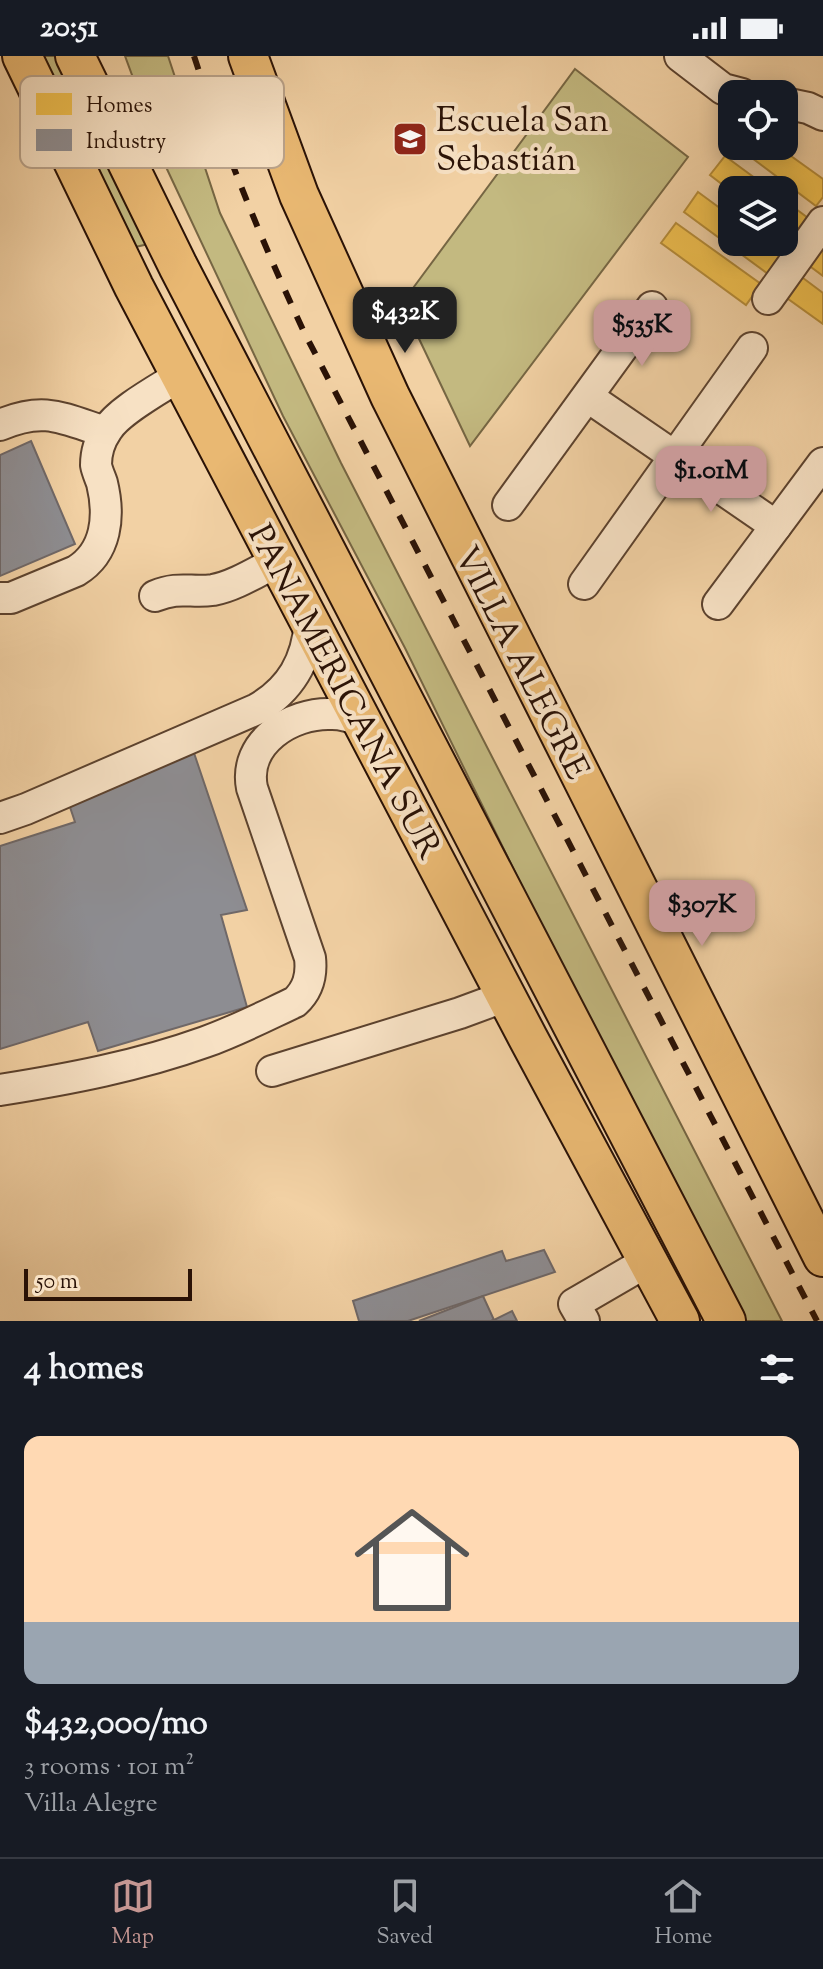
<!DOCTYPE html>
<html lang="en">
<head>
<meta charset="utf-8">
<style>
  :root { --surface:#171b24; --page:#242831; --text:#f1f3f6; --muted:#9ea1a6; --line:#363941; --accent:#c59692 }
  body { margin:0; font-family:"Sorts Mill Goudy",serif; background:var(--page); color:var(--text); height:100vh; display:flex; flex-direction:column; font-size:30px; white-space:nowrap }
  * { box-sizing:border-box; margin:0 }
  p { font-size:26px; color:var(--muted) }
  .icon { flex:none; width:44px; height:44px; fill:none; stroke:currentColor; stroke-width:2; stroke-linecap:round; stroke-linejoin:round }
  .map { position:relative; height:1265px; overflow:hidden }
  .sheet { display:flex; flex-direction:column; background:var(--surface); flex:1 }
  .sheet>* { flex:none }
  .fabs { position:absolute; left:718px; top:24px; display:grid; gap:16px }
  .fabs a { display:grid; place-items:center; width:80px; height:80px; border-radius:16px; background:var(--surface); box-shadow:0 4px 20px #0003; font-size:40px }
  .scale { position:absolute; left:24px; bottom:20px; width:168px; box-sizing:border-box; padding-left:8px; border:4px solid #2a1206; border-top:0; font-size:22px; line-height:28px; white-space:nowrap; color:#2a1206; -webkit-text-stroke:6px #f7e1c4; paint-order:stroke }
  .price { position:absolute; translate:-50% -68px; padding:0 18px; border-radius:16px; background:var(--accent); color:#111; font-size:26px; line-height:52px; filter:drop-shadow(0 2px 4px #0008) }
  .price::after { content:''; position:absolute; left:50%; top:48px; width:24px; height:18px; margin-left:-12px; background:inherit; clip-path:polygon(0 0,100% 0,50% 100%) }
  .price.selected { background:#222; color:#fff }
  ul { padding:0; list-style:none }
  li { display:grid; align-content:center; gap:16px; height:424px; padding:0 24px }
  li span { display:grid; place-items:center; height:248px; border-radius:16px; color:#555 }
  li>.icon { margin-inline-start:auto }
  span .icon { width:144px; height:144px; fill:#fffc; stroke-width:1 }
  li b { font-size:34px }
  h2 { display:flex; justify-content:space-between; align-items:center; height:96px; padding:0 24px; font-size:34px }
  .status { display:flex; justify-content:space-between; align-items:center; height:56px; padding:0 40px; background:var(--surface); direction:ltr }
  .status svg { height:22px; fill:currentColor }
  .tabs { display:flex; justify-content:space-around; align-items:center; height:112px; border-top:2px solid var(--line); background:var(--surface); font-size:22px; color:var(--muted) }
  .tabs a { display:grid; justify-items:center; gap:4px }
  .tabs .selected { color:var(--accent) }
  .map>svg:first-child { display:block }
</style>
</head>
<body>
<div class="status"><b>20:51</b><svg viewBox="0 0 49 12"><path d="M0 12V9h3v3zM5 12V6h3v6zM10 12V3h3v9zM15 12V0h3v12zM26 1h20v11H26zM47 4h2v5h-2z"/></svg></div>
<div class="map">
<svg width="823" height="1265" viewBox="0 0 823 1265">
  <rect width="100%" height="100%" fill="#f2d1a4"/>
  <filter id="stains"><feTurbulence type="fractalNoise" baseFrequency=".0025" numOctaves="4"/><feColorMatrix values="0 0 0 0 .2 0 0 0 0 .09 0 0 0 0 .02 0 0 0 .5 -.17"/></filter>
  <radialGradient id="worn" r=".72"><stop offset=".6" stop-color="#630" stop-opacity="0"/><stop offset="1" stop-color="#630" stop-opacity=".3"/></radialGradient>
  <g fill="#c3b980" stroke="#766643" stroke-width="2">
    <path d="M41,0H60L153,187L135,191Z"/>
    <path d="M125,0H168L220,157L341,407L782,1265H745L595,979L405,592L283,360L166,111Z"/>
    <path d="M575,13L688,101L470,390L402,247Z"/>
  </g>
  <g fill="#f2c14e" stroke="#b68c38" stroke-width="2">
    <path d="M736,90H777L823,123V141L816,150Z"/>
    <path d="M725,100L771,134H732V136L710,119Z"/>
    <path d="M698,136L732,161V186H767L783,198L768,218L684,156Z"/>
    <path d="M784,144L808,162L793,183L784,176Z"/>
    <path d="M676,167L761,228L746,249L661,187Z"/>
    <path d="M823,190V220L807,208Z"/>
    <path d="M799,219L823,237V268L784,240Z"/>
  </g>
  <g fill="#8d8d92" stroke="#6f6868" stroke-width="2">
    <path d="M31,385L75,488L0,520V399Z"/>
    <path d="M194,697L247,854L221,859L247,951L98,995L88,966L0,993V790L75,766L68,745Z"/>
    <path d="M544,1194L555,1216L408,1265H359L353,1245L502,1195L506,1205Z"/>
    <path d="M483,1240L494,1264L491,1265H419Z"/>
    <path d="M512,1255L517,1265H491L494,1264Z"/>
  </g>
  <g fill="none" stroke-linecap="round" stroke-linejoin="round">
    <g stroke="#5c422e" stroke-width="34">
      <g id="minor">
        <path d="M680,0L723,33L742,38"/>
        <path d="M784,47L808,52L823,59"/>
        <path d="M768,243L823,166"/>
        <path d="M588,341L776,470"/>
        <path d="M0,369C44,350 62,362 105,376"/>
        <path d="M508,449L652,251"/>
        <path d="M584,528L752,292"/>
        <path d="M155,540C179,530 190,537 213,534C235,530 258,515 278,505"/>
        <path d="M0,542H11L76,515C107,496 110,460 102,427C100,421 97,415 96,409C96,397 100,384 107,374C118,355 161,332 181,319"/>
        <path d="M718,548L823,407"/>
        <path d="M0,762L26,753L257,653C291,633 307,605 310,566"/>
        <path d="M272,1015L460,957L506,940"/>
        <path d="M0,1034C69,1023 138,1010 205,986C236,975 265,960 295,946C308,934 312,920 310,902L252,732C243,687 291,656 332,658C342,658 352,661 362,665"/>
        <path d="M584,1265L574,1248L648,1205"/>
      </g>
    </g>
    <g stroke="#2a1206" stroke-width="42">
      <g id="major">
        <path d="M22,0L134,231L528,982L680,1265"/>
        <path d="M75,0L178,210L726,1265"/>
        <path d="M248,0L299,139L390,340L823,1201"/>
      </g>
    </g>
    <use href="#minor" stroke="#f7e1c4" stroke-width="30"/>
    <use href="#major" stroke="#e9b872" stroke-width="38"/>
    <path stroke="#2a1206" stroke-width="6" stroke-dasharray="14 14" stroke-linecap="butt" d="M194,0C225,95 262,186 304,276L817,1265"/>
  </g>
  <defs>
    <g id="school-square" transform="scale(1.8)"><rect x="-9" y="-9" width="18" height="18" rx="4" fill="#8f2418" stroke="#f7e1c4"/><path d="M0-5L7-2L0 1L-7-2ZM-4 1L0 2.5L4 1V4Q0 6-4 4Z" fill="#fff"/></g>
  </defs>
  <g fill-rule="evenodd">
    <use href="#school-square" x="410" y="83"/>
  </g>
  <g text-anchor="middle" stroke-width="8" stroke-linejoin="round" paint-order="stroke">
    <g font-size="34" fill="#2a1206" stroke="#f7e1c4" text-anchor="start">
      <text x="436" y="75">Escuela San<tspan x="436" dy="39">Sebastián</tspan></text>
    </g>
    <g font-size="34" fill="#2a1206" stroke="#f7e1c4">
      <text transform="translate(523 606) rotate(63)" y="12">VILLA ALEGRE</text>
      <text transform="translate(346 635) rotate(62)" y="12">PANAMERICANA SUR</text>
    </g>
  </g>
  <rect x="20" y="20" width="264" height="92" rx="12" fill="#f7e1c4" stroke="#baa38b" stroke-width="2"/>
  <rect x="36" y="37" width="36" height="22" fill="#f2c14e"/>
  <rect x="36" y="73" width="36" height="22" fill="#8d8d92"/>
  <g font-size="22" fill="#2a1206">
    <text x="86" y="56">Homes</text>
    <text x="86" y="92">Industry</text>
  </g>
  <rect width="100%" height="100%" filter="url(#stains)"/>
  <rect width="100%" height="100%" fill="url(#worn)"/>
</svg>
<div class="fabs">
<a><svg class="icon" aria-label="locate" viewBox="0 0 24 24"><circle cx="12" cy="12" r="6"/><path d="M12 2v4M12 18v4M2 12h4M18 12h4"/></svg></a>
<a><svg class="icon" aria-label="layers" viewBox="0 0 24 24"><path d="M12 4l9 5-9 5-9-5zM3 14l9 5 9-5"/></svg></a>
</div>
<div class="scale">50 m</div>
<b class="price selected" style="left:405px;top:299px">$432K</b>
<b class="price" style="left:642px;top:312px">$535K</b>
<b class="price" style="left:711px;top:458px">$1.01M</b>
<b class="price" style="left:702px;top:892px">$307K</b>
</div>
<section class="sheet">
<h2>4 homes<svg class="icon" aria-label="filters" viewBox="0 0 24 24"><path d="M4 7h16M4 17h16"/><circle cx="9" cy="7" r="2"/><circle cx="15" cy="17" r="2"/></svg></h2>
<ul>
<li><span style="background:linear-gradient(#ffd9b3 75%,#9aa5b1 0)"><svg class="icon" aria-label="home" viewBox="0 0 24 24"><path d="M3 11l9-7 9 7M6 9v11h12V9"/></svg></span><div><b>$432,000/mo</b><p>3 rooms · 101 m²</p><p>Villa Alegre</p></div></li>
</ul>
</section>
<nav class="tabs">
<a class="selected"><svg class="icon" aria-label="map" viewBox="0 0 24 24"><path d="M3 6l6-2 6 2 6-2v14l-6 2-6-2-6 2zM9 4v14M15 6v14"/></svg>Map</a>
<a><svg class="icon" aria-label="saved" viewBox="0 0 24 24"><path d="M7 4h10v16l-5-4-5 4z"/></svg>Saved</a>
<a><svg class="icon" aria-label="home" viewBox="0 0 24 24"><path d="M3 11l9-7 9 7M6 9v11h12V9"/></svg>Home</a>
</nav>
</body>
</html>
